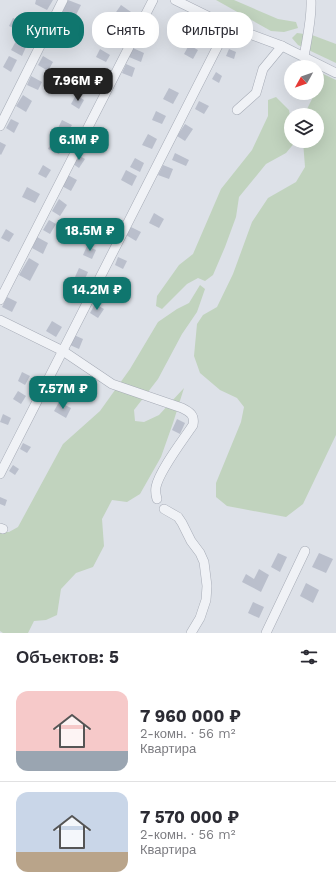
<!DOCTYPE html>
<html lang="ru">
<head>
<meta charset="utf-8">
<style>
  :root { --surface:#fff; --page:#f7f7f7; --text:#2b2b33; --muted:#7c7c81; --line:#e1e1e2; --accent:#0f766e }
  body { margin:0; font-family:"Work Sans",sans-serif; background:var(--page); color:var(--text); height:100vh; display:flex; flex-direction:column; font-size:15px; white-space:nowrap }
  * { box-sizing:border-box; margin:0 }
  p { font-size:13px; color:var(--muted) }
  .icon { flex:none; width:22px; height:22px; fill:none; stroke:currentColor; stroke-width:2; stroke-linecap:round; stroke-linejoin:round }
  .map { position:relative; height:633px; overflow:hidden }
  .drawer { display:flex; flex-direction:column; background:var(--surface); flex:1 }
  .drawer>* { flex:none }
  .guide { position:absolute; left:12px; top:12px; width:312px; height:36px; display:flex; gap:8px }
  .needle { width:26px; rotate:230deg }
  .controls { position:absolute; left:284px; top:60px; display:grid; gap:8px }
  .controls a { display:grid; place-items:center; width:40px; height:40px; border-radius:50%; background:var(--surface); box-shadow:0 4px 16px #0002; font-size:20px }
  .price { position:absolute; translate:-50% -34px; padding:0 9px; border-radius:8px; background:var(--accent); color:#fff; font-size:13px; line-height:26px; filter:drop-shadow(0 1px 2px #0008) }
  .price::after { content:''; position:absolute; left:50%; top:24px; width:12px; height:9px; margin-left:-6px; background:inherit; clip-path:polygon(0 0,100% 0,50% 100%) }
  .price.on { background:#222; color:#fff }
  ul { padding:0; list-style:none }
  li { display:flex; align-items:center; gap:12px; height:100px; padding:0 16px }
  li+li { border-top:1px solid var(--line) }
  li span { display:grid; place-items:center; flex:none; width:112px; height:80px; border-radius:12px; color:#555 }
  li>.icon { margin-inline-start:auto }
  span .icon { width:48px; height:48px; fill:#fffc; stroke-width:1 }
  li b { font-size:17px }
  h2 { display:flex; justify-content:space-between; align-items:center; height:48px; padding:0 16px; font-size:17px }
  .pill { padding:0 14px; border-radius:16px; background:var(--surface); box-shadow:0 4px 16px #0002; font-size:14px; line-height:36px }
  .pill.on { background:var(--accent); color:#fff }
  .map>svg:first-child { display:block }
</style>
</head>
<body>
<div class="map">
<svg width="336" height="633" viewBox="0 0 336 633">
  <rect width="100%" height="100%" fill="#dde1e8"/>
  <g fill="#c1d3be">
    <path d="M216,0H234L278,19L296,22L298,28L284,32L271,31Z"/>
    <path d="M297,33L312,35L336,44V63L298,45L292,38Z"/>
    <path d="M319,72L336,80V435L303,504L286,517L227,506L216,497V483L241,422L244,407L237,398L220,390L200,373L194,356L197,324L203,315L217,307L233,274L252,222L268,198L296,182L305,167L303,141H317V115H306V111L315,93H317V73Z"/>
    <path d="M276,97L289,110L291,121V141H296L286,153L266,164L239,197L236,217L225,247L213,275L205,281L198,278L187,284L162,309L156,306L157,296L179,265L193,254L221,189L252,150L268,116V100Z"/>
    <path d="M200,285L205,289L197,312L182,334L158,379L134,410L135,421L144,422L159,415L184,388L173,423L161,457L140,494L127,502L112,500L102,519L104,546L93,567L76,573L61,589L57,615L46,620L34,621L28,633H3L0,631V532H9L18,527L63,444L100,411L130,369L158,322L177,309L189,303Z"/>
  </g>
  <g fill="#babfcc">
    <path d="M36,0H53L47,10L35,4Z"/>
    <path d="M68,0L81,5L73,21L61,15Z"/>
    <path d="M121,5L131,12L128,24L114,15Z"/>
    <path d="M13,18L24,23L20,31L9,26Z"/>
    <path d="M145,23L155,27L151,36L141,32Z"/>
    <path d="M73,30L82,34L77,45L68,40Z"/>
    <path d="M103,32L113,37L109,47L98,43Z"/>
    <path d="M16,41L26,47L22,56L11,50Z"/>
    <path d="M189,45L198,50L193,59L184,54Z"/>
    <path d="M133,48L144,53L141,62L129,57Z"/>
    <path d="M100,49L110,55L106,62L96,57Z"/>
    <path d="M229,49L236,52L234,59L226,56Z"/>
    <path d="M9,56L17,60L11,72L3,67Z"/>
    <path d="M43,56L53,62L48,71L38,65Z"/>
    <path d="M126,64L135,68L132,77L122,73Z"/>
    <path d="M216,72L222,76L219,83L212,79Z"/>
    <path d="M31,76L42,82L38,90L27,85Z"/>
    <path d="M87,76L96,82L90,91L81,84Z"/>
    <path d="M169,88L179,93L173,104L163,99Z"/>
    <path d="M23,95L32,101L26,112L16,106Z"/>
    <path d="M76,95L84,100L79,109L71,104Z"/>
    <path d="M199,101L209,106L204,114L195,109Z"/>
    <path d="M156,111L166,116L162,124L152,120Z"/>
    <path d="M11,119L19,123L14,133L6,128Z"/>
    <path d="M62,120L72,125L67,133L58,128Z"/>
    <path d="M185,124L193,129L185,141L177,136Z"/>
    <path d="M92,130L102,135L98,144L88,139Z"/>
    <path d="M148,134L157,139L152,149L142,145Z"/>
    <path d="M53,139L63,144L59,154L48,149Z"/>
    <path d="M0,142L6,145L1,155L0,154Z"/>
    <path d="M175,153L189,160L186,166L172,160Z"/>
    <path d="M78,155L85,159L79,168L73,164Z"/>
    <path d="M135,158L144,163L140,172L130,167Z"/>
    <path d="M43,165L51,170L46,178L38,174Z"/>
    <path d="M163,165L173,169L169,179L158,175Z"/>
    <path d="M126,170L137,176L132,186L121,180Z"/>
    <path d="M66,174L77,180L71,191L60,185Z"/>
    <path d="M27,187L40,194L35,203L22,197Z"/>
    <path d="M59,199L67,205L60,216L52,211Z"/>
    <path d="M154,213L164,219L159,228L149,223Z"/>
    <path d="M104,219L113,224L106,236L97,231Z"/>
    <path d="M49,220L56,224L50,234L43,230Z"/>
    <path d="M131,227L141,232L136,241L126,235Z"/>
    <path d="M6,229L14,234L9,242L1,238Z"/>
    <path d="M37,237L48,243L43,254L32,248Z"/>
    <path d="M87,246L96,250L92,259L83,255Z"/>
    <path d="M118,257L127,261L123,269L115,265Z"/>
    <path d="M29,258L39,264L30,281L19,275Z"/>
    <path d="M79,268L88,272L84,281L75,277Z"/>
    <path d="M71,279L83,286L78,296L66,290Z"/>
    <path d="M7,297L17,302L12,312L2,307Z"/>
    <path d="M95,304L104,309L98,318L90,313Z"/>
    <path d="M52,321L62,327L56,337L46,331Z"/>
    <path d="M74,335L83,339L79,349L70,345Z"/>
    <path d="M22,372L30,376L25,385L18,381Z"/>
    <path d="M71,378L77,381L74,388L67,385Z"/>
    <path d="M18,391L26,396L21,404L13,399Z"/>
    <path d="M59,402L71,408L66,418L54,411Z"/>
    <path d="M3,414L11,418L8,425L0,422Z"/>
    <path d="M177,419L185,423L180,434L172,430Z"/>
    <path d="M23,443L31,447L27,453L20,449Z"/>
    <path d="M13,465L19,469L15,475L9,471Z"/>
    <path d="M0,497L7,500L5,506L0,504Z"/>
    <path d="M278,553L287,557L280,572L271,567Z"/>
    <path d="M319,553L333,559L326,573L312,567Z"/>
    <path d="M259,569L269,575L261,592L242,582L246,574L254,579Z"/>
    <path d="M306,583L319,590L313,603L300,596Z"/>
    <path d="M253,602L264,607L259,618L248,613Z"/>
  </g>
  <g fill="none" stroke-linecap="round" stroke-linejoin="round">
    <g stroke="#a6abb6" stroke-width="10">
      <g id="minor">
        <path d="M175,0L228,26L282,46L336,73"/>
        <path d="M304,57C307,38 312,19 311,0"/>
        <path d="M237,110L256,93L263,69L282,46"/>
        <path d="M0,126L63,0"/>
        <path d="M0,300L153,0"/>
        <path d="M0,320L63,351L112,384L182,408C190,412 195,415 193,425C183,440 159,471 156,487C155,492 156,495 157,499"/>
        <path d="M0,474L228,26"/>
        <path d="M164,509L178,517L182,523L191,541L200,553L204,562L207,586L206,600L200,618L191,633"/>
        <path d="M0,528L3,529"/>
        <path d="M266,633L305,551"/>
      </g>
    </g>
    <use href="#minor" stroke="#f0f2f6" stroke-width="9"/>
  </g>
</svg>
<div class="controls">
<a><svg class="needle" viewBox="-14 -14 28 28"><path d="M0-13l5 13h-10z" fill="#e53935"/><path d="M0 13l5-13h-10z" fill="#7c7c81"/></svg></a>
<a><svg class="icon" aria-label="layers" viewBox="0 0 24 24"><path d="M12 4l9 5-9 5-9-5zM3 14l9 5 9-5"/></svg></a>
</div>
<b class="price on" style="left:78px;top:102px">7.96M ₽</b>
<b class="price" style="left:79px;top:161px">6.1M ₽</b>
<b class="price" style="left:90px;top:252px">18.5M ₽</b>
<b class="price" style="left:97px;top:311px">14.2M ₽</b>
<b class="price" style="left:63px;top:410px">7.57M ₽</b>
<div class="guide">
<a class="pill on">Купить</a>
<a class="pill">Снять</a>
<a class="pill">Фильтры</a>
</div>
</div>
<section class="drawer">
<h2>Объектов: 5<svg class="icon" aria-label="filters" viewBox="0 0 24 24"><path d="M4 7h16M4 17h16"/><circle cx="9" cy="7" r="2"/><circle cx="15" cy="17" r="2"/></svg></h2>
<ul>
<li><span style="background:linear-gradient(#f6c9c9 75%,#9aa5b1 0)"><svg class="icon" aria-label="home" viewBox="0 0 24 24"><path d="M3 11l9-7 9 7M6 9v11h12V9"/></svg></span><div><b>7 960 000 ₽</b><p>2-комн. · 56 m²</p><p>Квартира</p></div></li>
<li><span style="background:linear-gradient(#c9d6e8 75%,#b9a48a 0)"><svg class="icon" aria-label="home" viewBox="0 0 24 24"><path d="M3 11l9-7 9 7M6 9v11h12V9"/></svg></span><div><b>7 570 000 ₽</b><p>2-комн. · 56 m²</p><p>Квартира</p></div></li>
</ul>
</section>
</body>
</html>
